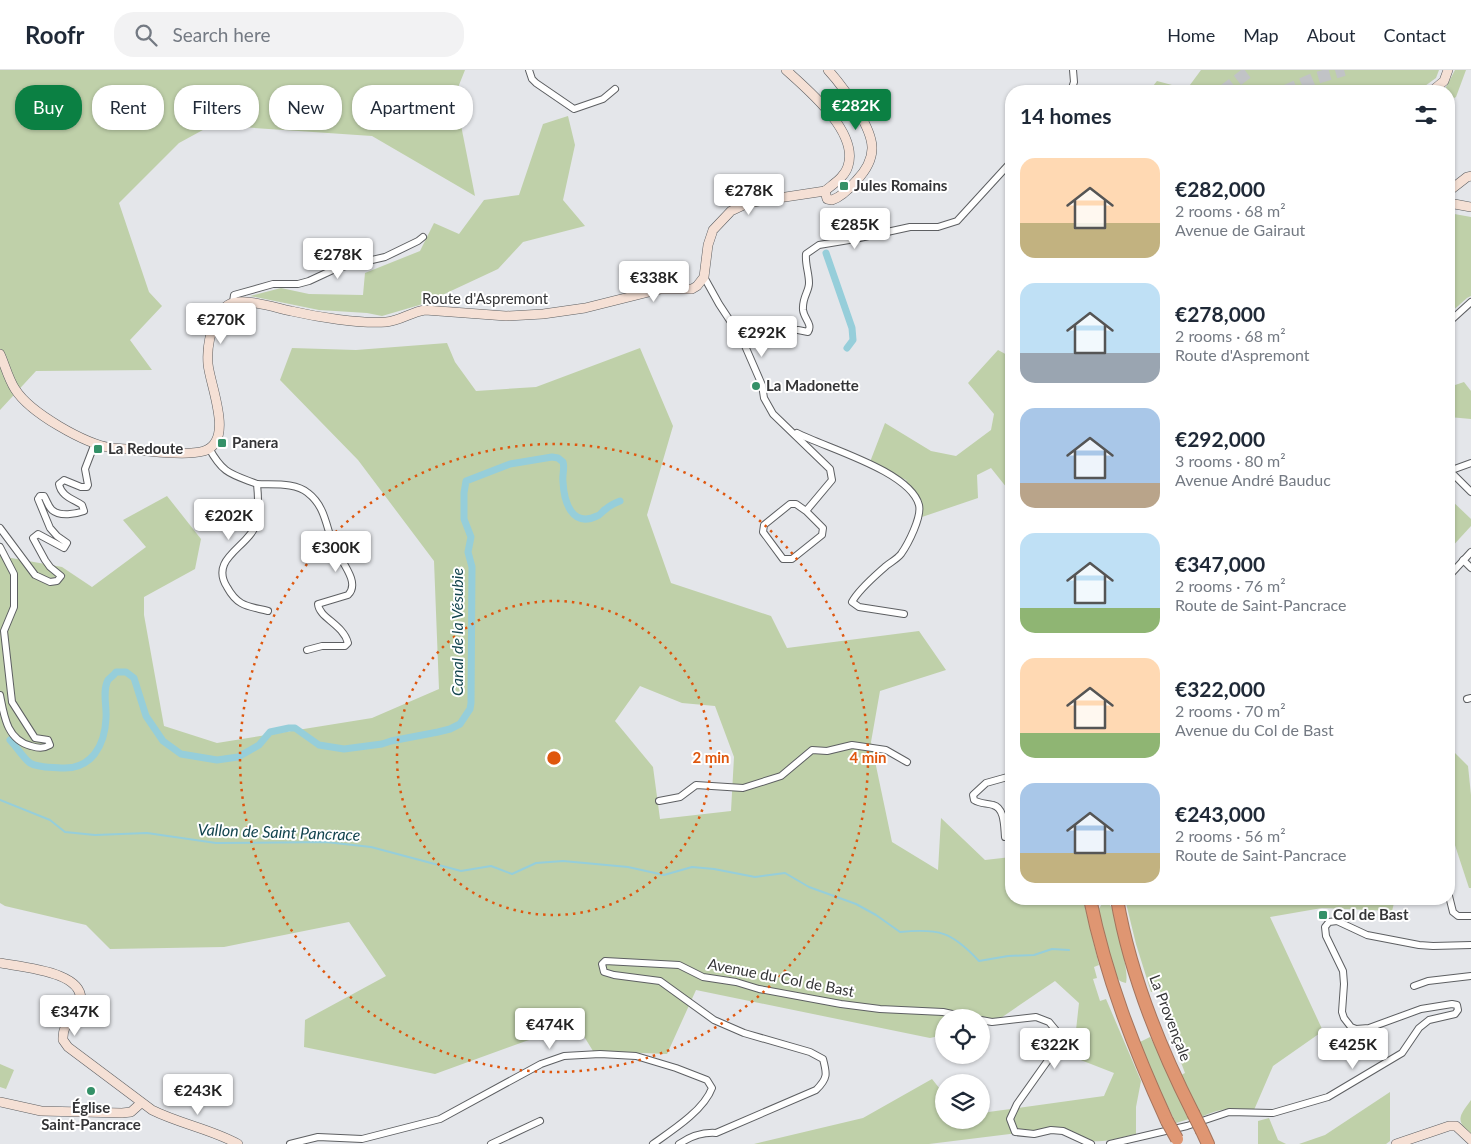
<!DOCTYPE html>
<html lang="en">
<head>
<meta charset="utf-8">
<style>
  :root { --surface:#fff; --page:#f2f2f3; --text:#1f2937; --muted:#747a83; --line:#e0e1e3; --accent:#0b8043 }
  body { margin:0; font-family:Lato,sans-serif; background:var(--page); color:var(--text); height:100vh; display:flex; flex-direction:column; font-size:19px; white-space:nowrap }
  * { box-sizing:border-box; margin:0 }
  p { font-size:16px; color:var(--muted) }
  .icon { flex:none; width:28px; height:28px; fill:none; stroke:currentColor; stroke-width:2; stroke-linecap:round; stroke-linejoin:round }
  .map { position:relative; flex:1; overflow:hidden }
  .drawer { position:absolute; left:1005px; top:15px; width:450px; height:820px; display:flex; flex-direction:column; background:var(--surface); border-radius:20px; box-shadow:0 1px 4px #0004 }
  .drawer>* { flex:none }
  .guide { position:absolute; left:15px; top:15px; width:475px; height:45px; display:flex; gap:10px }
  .tools { position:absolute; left:935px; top:939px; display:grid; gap:10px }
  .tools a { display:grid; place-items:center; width:55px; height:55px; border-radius:50%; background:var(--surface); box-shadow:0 1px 4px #0004; font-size:25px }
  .price { position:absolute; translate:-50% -42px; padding:0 11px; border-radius:5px; background:#fff; color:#222; font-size:16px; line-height:32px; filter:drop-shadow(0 1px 2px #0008) }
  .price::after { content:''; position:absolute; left:50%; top:30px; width:15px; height:11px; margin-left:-8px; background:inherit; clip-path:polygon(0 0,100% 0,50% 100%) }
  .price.on { background:var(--accent); color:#fff }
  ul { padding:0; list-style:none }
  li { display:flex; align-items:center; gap:15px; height:125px; padding:0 15px }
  li span { display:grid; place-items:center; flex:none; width:140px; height:100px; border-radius:15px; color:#555 }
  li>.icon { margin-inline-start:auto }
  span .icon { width:60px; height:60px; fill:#fffc; stroke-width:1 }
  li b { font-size:21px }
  h2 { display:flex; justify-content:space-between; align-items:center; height:60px; padding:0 15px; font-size:21px }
  .tag { padding:0 18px; border-radius:20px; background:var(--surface); box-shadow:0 1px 4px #0004; font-size:18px; line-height:45px }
  .tag.on { background:var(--accent); color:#fff }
  header { display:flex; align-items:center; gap:30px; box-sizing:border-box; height:70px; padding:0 25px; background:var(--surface); border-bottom:1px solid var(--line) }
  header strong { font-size:24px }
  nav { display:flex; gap:28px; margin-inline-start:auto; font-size:18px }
  .search { width:350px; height:45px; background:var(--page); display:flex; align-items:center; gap:12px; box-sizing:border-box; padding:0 18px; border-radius:20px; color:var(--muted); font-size:19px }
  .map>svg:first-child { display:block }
</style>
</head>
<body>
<header>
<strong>Roofr</strong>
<div class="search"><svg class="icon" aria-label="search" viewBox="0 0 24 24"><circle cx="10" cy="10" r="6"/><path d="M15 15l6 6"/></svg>Search here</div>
<nav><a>Home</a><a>Map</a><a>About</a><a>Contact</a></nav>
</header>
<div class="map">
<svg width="1471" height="1074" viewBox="0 0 1471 1074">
  <rect width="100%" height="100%" fill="#e4e6ea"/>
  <g fill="#bfd0a9" fill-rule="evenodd">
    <path d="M0,0H465L455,25L475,126L372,66L212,55L179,73L119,133L149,222L162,236L130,270L152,300L36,301L0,340Z"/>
    <path d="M1201,0H1439L1436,8L1418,21H1149L1157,11L1187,19Z"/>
    <path d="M1455,0H1466L1456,27L1449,31V21H1441L1445,19Z"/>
    <path d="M568,46L575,75L563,130L585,156L523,172L498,199L423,234L382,246L367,243L319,240L250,226L281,218L309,224L363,225L365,203L420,181L434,153L459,164L484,130L519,125L543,54Z"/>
    <path d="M1449,143L1471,147V226L1467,228L1449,244Z"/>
    <path d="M447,273L455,292L476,321L536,317L640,278L673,356L647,445L671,513L771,546L787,578L919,561L946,600L880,621L871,672L892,772L938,800L941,748L985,790L1011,787V829H1083L1099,895L1094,897L1097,908L1093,909L1100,931L1106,929L1141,1011L1136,1037V1064C1122,1067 1102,1074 1088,1070C1077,1065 1070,1059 1058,1058L929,1074H754L863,1048L932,1009L944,1024V1050H981V1043L1104,1026L1114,1003L1073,987L1079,933L1055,911L992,954L981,956V948H944V965L930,968L696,920L667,984L593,981L577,955L526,971L435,1004L304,977L305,950L386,906L349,852L224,877L110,879L86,855L5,836L0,833V486L62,497L92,517L146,477L123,450L167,426L201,469L195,499L144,527V545L164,656L217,673L372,648L439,619L434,491L358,390L280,310L292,278L356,280ZM640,616L682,633L715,636L734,687L731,741L660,749L653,697L615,651Z"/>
    <path d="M998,280L1011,287V423L991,398L977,405L978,428L922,447L906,410L870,392L885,353L931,381L956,386L991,360L994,344L968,313Z"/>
    <path d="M1464,312L1471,321V349L1449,347V317Z"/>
    <path d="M1449,428L1471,449V456L1449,480Z"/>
    <path d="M1449,677L1468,696L1471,725V818H1469L1449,757Z"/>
    <path d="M1125,829H1395L1392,841L1322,838L1270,847L1323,961L1273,996L1254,1040C1230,1038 1224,1037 1201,1047L1181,1005L1185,1003L1169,961L1167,943L1160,921L1151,922L1136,874Z"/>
    <path d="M1105,833L1109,834L1112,838C1115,853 1130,902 1126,913C1121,912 1118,910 1116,906C1107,890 1103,859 1098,840L1102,834Z"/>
    <path d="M1150,967L1163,991L1189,1049L1176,1053L1160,1021L1140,972Z"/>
    <path d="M0,994L14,1000L6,1019L0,1017Z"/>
    <path d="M1390,1022V1071L1386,1074H1299L1325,1065Z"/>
    <path d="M1471,1030V1066C1456,1049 1458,1048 1471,1030Z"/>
    <path d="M1269,1048L1278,1070L1286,1074H1258V1051Z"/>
  </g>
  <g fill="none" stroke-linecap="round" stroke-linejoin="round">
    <path stroke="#96ceda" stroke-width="2" d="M0,730L50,750L65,762L95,765L147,763L216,773L326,772L371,777L461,801L491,796L512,804L536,793L563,791L628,797L664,805L692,797L714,799L755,807L785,803L809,817L856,834L876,845L900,862C939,858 952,862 979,891L1008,886L1034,885L1052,879L1069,880"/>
    <g stroke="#96ceda" stroke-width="7">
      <path d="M826,183L852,258L853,270L847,278"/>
      <path d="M10,670C15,675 24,689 30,693C38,698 52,697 61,698C91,700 105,676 106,648C107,637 102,621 108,610C110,608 114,605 116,602H126L134,608L146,646L163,671L181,684L217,690L238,687L259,675L270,662L289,658H295L319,675L344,679L382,674L391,671L438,662L450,659L460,654L470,639L471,633L472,497L468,482L471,467L464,449V423L466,411L510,394L552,387L558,388L563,392C565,398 562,405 563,412C564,432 572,458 597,446C601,445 602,441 606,439C610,435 615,433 620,431"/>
    </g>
    <g stroke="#c1c3c6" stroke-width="12" stroke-dasharray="12 6" stroke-linecap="butt">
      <path d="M1223,21L1251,0"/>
      <path d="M1285,21L1313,9L1344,0"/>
    </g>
    <g stroke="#5d5f62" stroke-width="8">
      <g id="street">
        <path d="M529,0L532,9L536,13L574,39L603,29L615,19"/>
        <path d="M1071,21L1074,12L1073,0"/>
        <path d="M704,207L719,234L742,269L762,315L764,328L773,344L830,399L832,410L806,441L796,434H790L764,455L763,462L783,489H792L822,465L823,458L806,441"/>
        <path d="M233,232L234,225L273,214H298L309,211L337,198L385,187L418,171L423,167"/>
        <path d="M1449,252L1471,232"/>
        <path d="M798,260L808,262C813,254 804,249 803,240C802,227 809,222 809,213C809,203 805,194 806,184L819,175L855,169L910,157H938L957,151L1011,92"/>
        <path d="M797,363C826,378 910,401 919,435C922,447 908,474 901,484C897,489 891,492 886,496C875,506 859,519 852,532L859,537L904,544"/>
        <path d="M209,378C223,404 231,404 257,414C258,423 259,444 257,453C248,478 209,488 227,517C238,537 248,536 268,541"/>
        <path d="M1449,401L1471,393"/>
        <path d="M1450,401L1471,422"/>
        <path d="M257,414C273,415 295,412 308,423C325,436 326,456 333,474C338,486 347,496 351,508C353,514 353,520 348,525L318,534C319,548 343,554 348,573L345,576H322L307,580"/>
        <path d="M0,458L35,505L50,512L57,511L61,506L50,497L45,490L33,468L38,464L64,478L67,473L57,466L50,458L38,429L40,426H44C47,431 48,436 52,440C60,447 76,444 84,441L82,435C73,429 61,426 59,414L64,410L81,417H87L88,415L85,399L95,373"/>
        <path d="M0,477L14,504V537L4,561L12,632L35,668L48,670L50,675C43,679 38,678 31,676C7,670 4,646 0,625"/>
        <path d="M1463,490L1471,498"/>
        <path d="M1449,506L1471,482"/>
        <path d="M1467,629L1471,628"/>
        <path d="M659,731L680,727L696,715L743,718L781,706L812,680L827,681L852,675L886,680L907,692"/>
        <path d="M1005,767C1004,757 1005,738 993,735C986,733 980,734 974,730L973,725L986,713L1011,706"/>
        <path d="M1449,826L1453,842L1458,846H1471"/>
        <path d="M1414,916L1428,911L1471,906"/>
        <path d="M981,950L992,952L1036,947L1049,952L1059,964L1056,979L1017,1034L1010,1049L1015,1062L1034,1064L1051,1060L1063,1061L1091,1074"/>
        <path d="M290,1074L318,1067L362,1069L440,1049L541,994L564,986L600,984L636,986L676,998L707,1010L712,1018C704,1040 673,1060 653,1074"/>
        <path d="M491,1074L540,1051"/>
        <path d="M679,1074C691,1066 702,1062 716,1063L816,1020C828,1008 827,1004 823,989L810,982L744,963L714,950L660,911L614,905L604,902L602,894L605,891L679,895L703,907L736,912L759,919L841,934L880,939L943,942L970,948"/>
        <path d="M1110,1074L1187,1056L1229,1042L1273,1043L1328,1027L1402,983L1419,958L1429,950L1455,944L1458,940L1457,935L1452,934L1421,939L1369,958L1356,959L1351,957L1344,948L1342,942L1344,914L1343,901L1326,866L1325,857L1329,852L1337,851L1367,865L1419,875L1433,876L1471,875"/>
      </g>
    </g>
    <g stroke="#5d5f62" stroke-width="10">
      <g id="secondary">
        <path d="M786,0C808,20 859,62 848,96C845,107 833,114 825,121"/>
        <path d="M1432,21L1444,11L1448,0"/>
        <path d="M825,121L827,129L832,130C841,127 850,118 856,111C880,86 874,68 858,41C849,26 840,13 828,0"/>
        <path d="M1449,121L1467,107L1471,106"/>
        <path d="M1449,133L1471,137"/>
        <path d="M0,284C5,295 8,308 15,319C30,343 85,374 112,378C137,379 182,387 204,381C235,371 210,316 208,294C207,280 209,266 215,253C218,247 221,239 228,235C241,226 276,238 291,241C317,247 360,254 386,252C400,251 411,242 425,240L506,246L543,244L585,238L661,219H692L697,216L704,207L708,175L713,160L731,141L748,133L759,131L825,121"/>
        <path d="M0,893C21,897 92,902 79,936C73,950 62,953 63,970L68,977L152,1040C180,1054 211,1059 238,1074"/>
        <path d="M0,1032L41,1041L122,1043L131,1042L141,1033"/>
        <path d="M1396,1074L1449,1056H1456L1471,1070"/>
      </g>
    </g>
    <g stroke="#a4745d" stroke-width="14">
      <g id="highway">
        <path d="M1090,829C1106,907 1134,979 1167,1051"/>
        <path d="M1117,829C1130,904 1159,976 1193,1043"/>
        <path d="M1202,1061L1208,1074"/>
      </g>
    </g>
    <use href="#street" stroke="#fff" stroke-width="6"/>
    <use href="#secondary" stroke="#f5e0d5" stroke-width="9"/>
    <use href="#highway" stroke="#df9672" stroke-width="12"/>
    <g stroke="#a4745d" stroke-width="14" stroke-linecap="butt">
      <g id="highway-bridge">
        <path d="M1193,1043L1202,1061"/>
        <path d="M1167,1051L1177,1069"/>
      </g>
    </g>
    <use href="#highway-bridge" stroke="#df9672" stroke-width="12"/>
  </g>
  <g fill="none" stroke="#df570e" stroke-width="2.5" stroke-dasharray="2.5 5">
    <circle cx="554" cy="688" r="157"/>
    <circle cx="554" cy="688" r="314"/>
  </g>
  <g fill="#349168" stroke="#fff" stroke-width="2">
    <rect x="839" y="111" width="10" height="10" rx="2.5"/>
    <circle cx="756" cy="316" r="5"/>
    <rect x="217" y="368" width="10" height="10" rx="2.5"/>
    <rect x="93" y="374" width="10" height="10" rx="2.5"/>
    <rect x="1318" y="840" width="10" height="10" rx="2.5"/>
    <circle cx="91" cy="1021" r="5"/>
  </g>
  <g text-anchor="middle" stroke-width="4" stroke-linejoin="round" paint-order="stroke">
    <g font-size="15" font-weight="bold" fill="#353537" stroke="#fff" text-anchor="start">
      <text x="854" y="121">Jules Romains</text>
      <text x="766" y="321">La Madonette</text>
      <text x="232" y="378">Panera</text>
      <text x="108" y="384">La Redoute</text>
      <text x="1333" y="850">Col de Bast</text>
      <text x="91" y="1043" text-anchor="middle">Église<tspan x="91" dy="17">Saint-Pancrace</tspan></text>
    </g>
    <g font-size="15" fill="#353537" stroke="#fff">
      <text x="485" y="234">Route d'Aspremont</text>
      <text transform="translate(781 908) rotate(11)" y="5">Avenue du Col de Bast</text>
      <text transform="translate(1170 948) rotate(69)" y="5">La Provençale</text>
    </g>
    <g font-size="16" font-style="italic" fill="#12444e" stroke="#fff">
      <text transform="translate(457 562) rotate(-90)" y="6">Canal de la Vésubie</text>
      <text transform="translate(279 762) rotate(2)" y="6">Vallon de Saint Pancrace</text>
    </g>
  </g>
  <circle cx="554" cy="688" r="8" fill="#df570e" stroke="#fff" stroke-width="2.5"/>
  <g font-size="15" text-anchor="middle" font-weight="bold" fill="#df570e" stroke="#fff" stroke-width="4" stroke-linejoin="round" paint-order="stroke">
    <text x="711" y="693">2 min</text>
    <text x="868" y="693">4 min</text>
  </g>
</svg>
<div class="tools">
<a><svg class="icon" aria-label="locate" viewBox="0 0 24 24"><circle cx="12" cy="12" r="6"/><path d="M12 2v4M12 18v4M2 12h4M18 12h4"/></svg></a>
<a><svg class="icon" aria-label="layers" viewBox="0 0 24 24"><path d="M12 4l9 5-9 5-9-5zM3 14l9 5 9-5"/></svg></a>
</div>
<b class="price on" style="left:856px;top:61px">€282K</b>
<b class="price" style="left:749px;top:146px">€278K</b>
<b class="price" style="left:855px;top:180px">€285K</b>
<b class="price" style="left:338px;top:210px">€278K</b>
<b class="price" style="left:654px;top:233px">€338K</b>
<b class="price" style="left:221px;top:275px">€270K</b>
<b class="price" style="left:762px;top:288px">€292K</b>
<b class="price" style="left:229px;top:471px">€202K</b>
<b class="price" style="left:336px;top:503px">€300K</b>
<b class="price" style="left:75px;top:967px">€347K</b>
<b class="price" style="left:550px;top:980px">€474K</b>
<b class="price" style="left:1055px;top:1000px">€322K</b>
<b class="price" style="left:1353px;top:1000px">€425K</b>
<b class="price" style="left:198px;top:1046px">€243K</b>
<div class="guide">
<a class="tag on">Buy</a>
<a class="tag">Rent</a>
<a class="tag">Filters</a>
<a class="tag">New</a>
<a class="tag">Apartment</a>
</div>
<section class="drawer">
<h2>14 homes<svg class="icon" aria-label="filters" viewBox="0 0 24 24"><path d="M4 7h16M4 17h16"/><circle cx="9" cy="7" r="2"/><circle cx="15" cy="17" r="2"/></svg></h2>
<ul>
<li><span style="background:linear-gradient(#ffd9b3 65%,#c2b280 0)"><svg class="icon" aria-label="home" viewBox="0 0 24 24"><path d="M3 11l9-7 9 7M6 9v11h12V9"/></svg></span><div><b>€282,000</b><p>2 rooms · 68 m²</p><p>Avenue de Gairaut</p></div></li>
<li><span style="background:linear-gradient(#bfe0f5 70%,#9aa5b1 0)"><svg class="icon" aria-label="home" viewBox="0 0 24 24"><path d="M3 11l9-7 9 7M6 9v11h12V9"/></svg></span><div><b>€278,000</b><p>2 rooms · 68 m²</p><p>Route d'Aspremont</p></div></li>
<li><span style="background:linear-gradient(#a9c7e8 75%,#b9a48a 0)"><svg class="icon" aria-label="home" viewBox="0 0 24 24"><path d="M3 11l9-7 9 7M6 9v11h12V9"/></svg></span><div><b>€292,000</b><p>3 rooms · 80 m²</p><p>Avenue André Bauduc</p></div></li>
<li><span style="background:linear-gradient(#bfe0f5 75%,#8fb573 0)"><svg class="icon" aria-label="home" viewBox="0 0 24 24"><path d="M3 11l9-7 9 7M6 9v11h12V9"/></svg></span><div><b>€347,000</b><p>2 rooms · 76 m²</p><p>Route de Saint-Pancrace</p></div></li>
<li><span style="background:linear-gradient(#ffd9b3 75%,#8fb573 0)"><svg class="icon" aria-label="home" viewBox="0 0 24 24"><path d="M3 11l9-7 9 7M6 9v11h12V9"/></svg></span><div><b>€322,000</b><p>2 rooms · 70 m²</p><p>Avenue du Col de Bast</p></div></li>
<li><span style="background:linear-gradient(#a9c7e8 70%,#c2b280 0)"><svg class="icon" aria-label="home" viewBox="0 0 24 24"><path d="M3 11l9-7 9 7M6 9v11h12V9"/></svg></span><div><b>€243,000</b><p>2 rooms · 56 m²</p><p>Route de Saint-Pancrace</p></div></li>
</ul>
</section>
</div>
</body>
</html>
